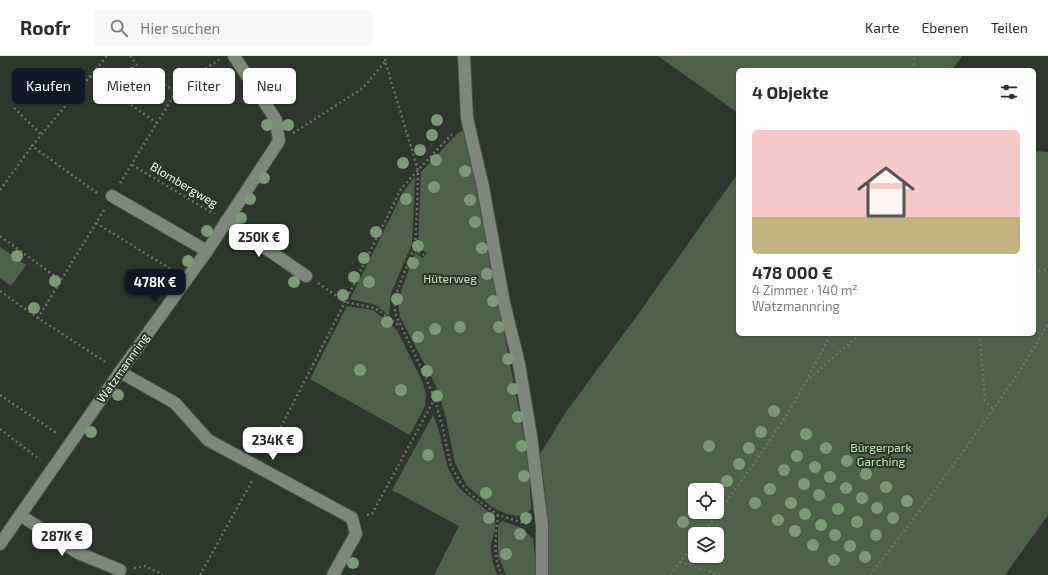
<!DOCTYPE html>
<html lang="de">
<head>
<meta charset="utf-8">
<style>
  :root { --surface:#fff; --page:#f7f7f7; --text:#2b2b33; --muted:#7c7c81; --line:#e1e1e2; --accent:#111827 }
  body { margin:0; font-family:"Exo 2",sans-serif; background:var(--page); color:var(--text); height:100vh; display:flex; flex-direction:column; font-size:15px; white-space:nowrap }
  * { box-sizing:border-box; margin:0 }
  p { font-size:13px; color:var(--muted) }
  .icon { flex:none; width:22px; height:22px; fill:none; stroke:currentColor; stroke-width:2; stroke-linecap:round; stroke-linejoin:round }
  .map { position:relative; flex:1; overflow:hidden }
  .side { position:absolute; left:736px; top:12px; width:300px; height:268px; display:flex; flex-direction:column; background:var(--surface); border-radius:6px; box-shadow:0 1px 3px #0004 }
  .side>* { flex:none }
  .banner { position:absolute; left:12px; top:12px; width:380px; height:36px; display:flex; gap:8px }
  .tools { position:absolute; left:688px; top:427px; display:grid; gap:8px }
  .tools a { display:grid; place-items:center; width:36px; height:36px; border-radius:6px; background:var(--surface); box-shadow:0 1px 3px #0004; font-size:20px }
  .price { position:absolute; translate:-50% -34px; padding:0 9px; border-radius:8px; background:#fff; color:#222; font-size:13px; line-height:26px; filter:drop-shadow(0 1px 2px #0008) }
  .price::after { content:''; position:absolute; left:50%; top:24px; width:12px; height:9px; margin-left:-6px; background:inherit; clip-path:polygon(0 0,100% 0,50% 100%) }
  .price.on { background:var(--accent); color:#fff }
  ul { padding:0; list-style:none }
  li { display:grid; align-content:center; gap:8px; height:212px; padding:0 16px }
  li+li { border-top:1px solid var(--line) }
  li span { display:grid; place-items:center; height:124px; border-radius:6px; color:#555 }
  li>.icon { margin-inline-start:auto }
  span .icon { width:72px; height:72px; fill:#fffc; stroke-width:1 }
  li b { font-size:17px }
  h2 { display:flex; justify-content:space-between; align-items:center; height:48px; padding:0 16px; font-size:17px }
  .chip { padding:0 14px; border-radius:6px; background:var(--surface); box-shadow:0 1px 3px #0004; font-size:14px; line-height:36px }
  .chip.on { background:var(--accent); color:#fff }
  header { display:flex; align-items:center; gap:24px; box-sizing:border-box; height:56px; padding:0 20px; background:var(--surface); border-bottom:1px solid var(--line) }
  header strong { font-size:19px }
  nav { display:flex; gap:22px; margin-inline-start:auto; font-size:14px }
  .search { width:280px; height:36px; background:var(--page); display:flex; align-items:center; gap:10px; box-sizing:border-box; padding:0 14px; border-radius:6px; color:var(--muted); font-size:15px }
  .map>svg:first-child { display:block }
</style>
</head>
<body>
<header>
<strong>Roofr</strong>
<div class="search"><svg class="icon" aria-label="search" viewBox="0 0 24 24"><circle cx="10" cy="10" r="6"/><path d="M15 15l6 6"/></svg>Hier suchen</div>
<nav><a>Karte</a><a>Ebenen</a><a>Teilen</a></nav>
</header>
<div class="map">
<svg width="1048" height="519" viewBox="0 0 1048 519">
  <rect width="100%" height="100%" fill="#2e372c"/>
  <g fill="#4e624a" fill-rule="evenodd">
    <path d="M658,0H962L952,14H738V57Z"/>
    <path d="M463,75L466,79L529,407L531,453L525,459L517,460L504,457L492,451L467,430L455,407L445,358L436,330L400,261L398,247L402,232L415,197L423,202L427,197L418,191L421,116L459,76Z"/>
    <path d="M1034,95L1048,96V459L1005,519H546L545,436L540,398L566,356L639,257L738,117V278H1034ZM695,434H717V456H695ZM695,478H717V500H695Z"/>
    <path d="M415,121L412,188L391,237L389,260L376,249L350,243L403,136Z"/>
    <path d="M0,191L26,209L11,230L0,222Z"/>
    <path d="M347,250L373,254L397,274L423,327L426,339L425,350L410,379L310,323Z"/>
    <path d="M433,359C444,381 442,409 458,430C466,441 489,453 494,463C498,470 492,481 491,490C491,500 493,510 498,519H434L459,470L392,434Z"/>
    <path d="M502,465L522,472L533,483L536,509V519H506L498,500V469Z"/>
  </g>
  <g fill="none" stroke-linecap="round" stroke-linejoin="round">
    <g stroke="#4b5349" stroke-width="14">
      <g id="minor">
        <path d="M464,0L467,62L483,131L504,247L519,308L531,380L542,469V519"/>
        <path d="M112,140L207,195"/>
        <path d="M226,165L306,220"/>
        <path d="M120,316L175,347L208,384L352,462L356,478L333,519"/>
        <path d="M20,459L78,497L120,514"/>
        <path d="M0,488L120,316L207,195L279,85L276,64L234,0"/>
      </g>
    </g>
    <g stroke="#6b7369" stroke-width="2.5" stroke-dasharray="2 3" stroke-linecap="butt">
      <path d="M130,0L140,13L176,36"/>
      <path d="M385,5L386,0"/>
      <path d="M912,14L915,0"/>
      <path d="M90,20L157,67"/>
      <path d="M14,52L41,78"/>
      <path d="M293,77L363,32L385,5L418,114L417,155L415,189L395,241V257L425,320L435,344L442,369L451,410L460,426L470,438L498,459L527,468"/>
      <path d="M132,109L214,158"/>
      <path d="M120,127L181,28L219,4"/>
      <path d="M0,134L32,90"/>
      <path d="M97,137L32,90L107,0"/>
      <path d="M104,154L38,262L107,307"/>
      <path d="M96,167L174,215"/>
      <path d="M0,180L60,224"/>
      <path d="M414,193L424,199"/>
      <path d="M1034,217L1048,213"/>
      <path d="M318,227L345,246L375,252L400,270"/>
      <path d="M0,235L38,262"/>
      <path d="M980,278L985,344L993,353"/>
      <path d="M806,326L860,278"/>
      <path d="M0,339L58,378"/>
      <path d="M0,373L40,404"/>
      <path d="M267,398L340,256L401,133L418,114L454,76"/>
      <path d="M367,459L372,458L434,344"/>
      <path d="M498,459C496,479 492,500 502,519"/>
      <path d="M702,478C731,439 761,400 787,358C803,332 817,305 831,278"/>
      <path d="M680,506L720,519"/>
      <path d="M134,512L145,510L163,519"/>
      <path d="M200,519L252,425"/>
      <path d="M670,519L695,487"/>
      <path d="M870,519C904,476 937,432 969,387C997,349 1025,309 1048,268"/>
    </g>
    <use href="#minor" stroke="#7d887b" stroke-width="12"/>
  </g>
  <g fill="#7a9974">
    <circle cx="132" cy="17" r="6"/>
    <circle cx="104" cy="18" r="6"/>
    <circle cx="227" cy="20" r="6"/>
    <circle cx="118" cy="30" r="6"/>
    <circle cx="437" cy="64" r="6"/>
    <circle cx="267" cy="69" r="6"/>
    <circle cx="288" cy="69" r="6"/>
    <circle cx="432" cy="79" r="6"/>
    <circle cx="420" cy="94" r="6"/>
    <circle cx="436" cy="104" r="6"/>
    <circle cx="403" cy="107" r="6"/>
    <circle cx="465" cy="115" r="6"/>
    <circle cx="264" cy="122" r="6"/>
    <circle cx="434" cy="131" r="6"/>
    <circle cx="250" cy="143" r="6"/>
    <circle cx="406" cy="143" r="6"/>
    <circle cx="470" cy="144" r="6"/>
    <circle cx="241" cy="162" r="6"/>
    <circle cx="475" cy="166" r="6"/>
    <circle cx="207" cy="175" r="6"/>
    <circle cx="376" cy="176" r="6"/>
    <circle cx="418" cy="190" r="6"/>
    <circle cx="482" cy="192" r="6"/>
    <circle cx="17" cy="200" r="6"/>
    <circle cx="364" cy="202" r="6"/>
    <circle cx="188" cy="205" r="6"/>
    <circle cx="413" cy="207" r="6"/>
    <circle cx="487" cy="218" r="6"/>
    <circle cx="354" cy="221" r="6"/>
    <circle cx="55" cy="225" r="6"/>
    <circle cx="294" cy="226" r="6"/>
    <circle cx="369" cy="226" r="6"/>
    <circle cx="343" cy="239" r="6"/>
    <circle cx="397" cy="243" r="6"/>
    <circle cx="493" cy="245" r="6"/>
    <circle cx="34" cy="252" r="6"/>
    <circle cx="387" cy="266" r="6"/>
    <circle cx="460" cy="271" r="6"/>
    <circle cx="499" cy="271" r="6"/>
    <circle cx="435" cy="273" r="6"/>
    <circle cx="418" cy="281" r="6"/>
    <circle cx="508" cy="303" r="6"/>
    <circle cx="360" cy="314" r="6"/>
    <circle cx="427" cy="315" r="6"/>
    <circle cx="513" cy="333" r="6"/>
    <circle cx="401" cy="334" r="6"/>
    <circle cx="118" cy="339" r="6"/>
    <circle cx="437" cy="340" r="6"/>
    <circle cx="774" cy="355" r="6"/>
    <circle cx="518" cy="361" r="6"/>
    <circle cx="91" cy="376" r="6"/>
    <circle cx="761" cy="376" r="6"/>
    <circle cx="806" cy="378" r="6"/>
    <circle cx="522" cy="390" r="6"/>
    <circle cx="709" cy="390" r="6"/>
    <circle cx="749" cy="392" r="6"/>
    <circle cx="826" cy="392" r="6"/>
    <circle cx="428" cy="399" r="6"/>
    <circle cx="797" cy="400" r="6"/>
    <circle cx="847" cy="405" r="6"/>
    <circle cx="739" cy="408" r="6"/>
    <circle cx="815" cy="411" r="6"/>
    <circle cx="784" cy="414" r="6"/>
    <circle cx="866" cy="418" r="6"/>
    <circle cx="524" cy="420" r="6"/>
    <circle cx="830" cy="421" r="6"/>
    <circle cx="727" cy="425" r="6"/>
    <circle cx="804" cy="428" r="6"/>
    <circle cx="886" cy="431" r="6"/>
    <circle cx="846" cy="432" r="6"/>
    <circle cx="770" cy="433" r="6"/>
    <circle cx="486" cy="437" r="6"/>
    <circle cx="819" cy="439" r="6"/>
    <circle cx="862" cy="442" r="6"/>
    <circle cx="907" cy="445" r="6"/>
    <circle cx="755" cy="447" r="6"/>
    <circle cx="791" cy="447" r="6"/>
    <circle cx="877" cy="452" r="6"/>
    <circle cx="838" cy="453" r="6"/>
    <circle cx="805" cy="458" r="6"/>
    <circle cx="489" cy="462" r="6"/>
    <circle cx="526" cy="462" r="6"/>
    <circle cx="893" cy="462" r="6"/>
    <circle cx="778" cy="464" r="6"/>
    <circle cx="683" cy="466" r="6"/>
    <circle cx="857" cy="466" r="6"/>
    <circle cx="821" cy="469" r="6"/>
    <circle cx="795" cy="475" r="6"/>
    <circle cx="520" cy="478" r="6"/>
    <circle cx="835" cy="479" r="6"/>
    <circle cx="876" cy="479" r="6"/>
    <circle cx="813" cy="489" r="6"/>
    <circle cx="850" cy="490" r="6"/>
    <circle cx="506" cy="498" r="6"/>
    <circle cx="865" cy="501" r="6"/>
    <circle cx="834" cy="504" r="6"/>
    <circle cx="353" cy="507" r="6"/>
  </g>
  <g text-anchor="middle" stroke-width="4" stroke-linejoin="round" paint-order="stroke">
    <g font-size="12" fill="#f1f7f0" stroke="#2e372c">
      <text transform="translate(184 129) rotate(31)" y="4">Blombergweg</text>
      <text transform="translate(123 312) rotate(-55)" y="4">Watzmannring</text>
    </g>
    <g font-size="12" fill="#b9e9af" stroke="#2e372c">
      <text x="450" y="227">Hüterweg</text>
      <text x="881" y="396">Bürgerpark<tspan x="881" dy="14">Garching</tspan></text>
    </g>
  </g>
</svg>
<div class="tools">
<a><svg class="icon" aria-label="locate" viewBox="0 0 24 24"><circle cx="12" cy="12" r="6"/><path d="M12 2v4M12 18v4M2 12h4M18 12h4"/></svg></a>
<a><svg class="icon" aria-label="layers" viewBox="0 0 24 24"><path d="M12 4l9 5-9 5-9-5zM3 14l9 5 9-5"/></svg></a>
</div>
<b class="price" style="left:259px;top:202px">250K €</b>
<b class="price on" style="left:155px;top:247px">478K €</b>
<b class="price" style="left:273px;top:405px">234K €</b>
<b class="price" style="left:62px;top:501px">287K €</b>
<div class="banner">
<a class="chip on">Kaufen</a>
<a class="chip">Mieten</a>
<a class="chip">Filter</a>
<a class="chip">Neu</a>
</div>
<section class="side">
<h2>4 Objekte<svg class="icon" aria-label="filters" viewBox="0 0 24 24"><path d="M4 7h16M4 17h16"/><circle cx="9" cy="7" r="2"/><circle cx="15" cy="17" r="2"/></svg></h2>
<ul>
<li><span style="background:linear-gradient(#f6c9c9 70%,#c2b280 0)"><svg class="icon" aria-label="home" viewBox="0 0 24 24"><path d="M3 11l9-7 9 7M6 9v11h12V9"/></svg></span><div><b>478 000 €</b><p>4 Zimmer · 140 m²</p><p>Watzmannring</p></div></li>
</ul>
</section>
</div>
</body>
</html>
